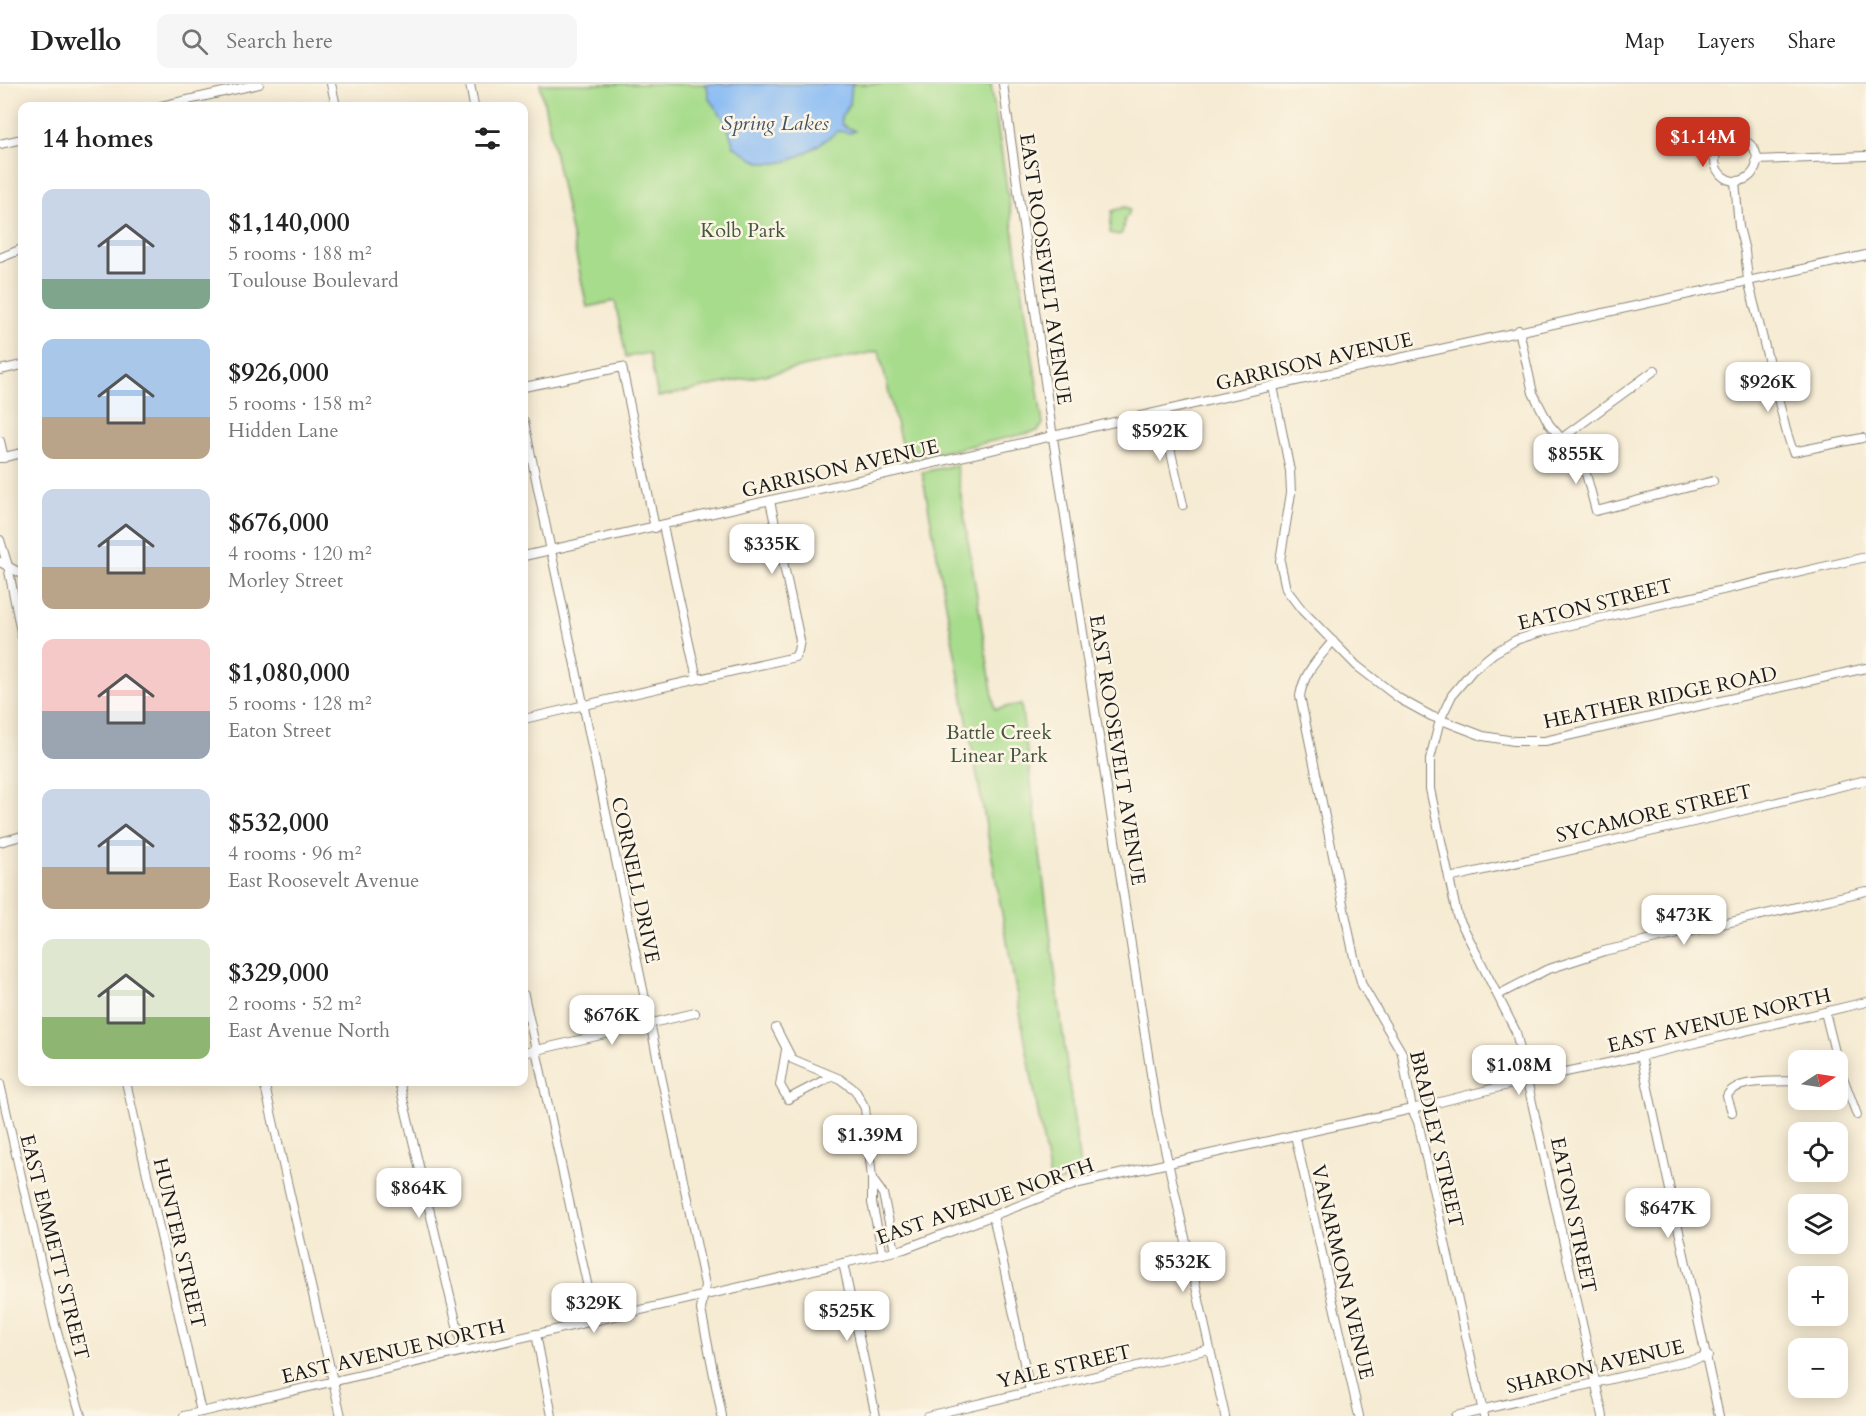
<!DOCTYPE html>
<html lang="en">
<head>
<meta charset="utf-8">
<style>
  :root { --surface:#fff; --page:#f6f6f6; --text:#222; --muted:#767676; --line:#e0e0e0; --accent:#c8321e }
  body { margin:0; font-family:Cardo,serif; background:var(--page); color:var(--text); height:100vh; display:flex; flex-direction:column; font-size:22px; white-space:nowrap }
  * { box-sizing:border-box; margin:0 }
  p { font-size:20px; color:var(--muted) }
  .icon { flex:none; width:33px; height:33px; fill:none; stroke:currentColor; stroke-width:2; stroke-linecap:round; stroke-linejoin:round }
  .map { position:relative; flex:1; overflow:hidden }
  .panel { position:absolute; left:18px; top:18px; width:510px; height:984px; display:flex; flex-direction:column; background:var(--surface); border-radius:12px; box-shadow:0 3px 15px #0003 }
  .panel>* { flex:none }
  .needle { width:39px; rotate:78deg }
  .fabs { position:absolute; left:1788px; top:966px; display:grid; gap:12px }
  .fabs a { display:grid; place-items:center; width:60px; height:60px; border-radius:12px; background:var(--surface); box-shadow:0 3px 15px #0003; font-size:30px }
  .price { position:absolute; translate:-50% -51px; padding:0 14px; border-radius:12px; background:#fff; color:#222; font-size:20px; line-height:39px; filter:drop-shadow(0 2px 3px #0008) }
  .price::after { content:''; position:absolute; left:50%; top:36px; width:18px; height:14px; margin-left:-9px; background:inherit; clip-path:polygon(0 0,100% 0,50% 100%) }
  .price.active { background:var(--accent); color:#fff }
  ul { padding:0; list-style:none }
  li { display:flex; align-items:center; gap:18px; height:150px; padding:0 24px }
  li span { display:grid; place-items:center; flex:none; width:168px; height:120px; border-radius:12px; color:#555 }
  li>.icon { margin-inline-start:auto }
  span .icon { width:72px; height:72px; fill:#fffc; stroke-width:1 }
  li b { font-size:26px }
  h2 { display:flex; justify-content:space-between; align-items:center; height:72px; padding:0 24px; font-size:26px }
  header { display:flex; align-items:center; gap:36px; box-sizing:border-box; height:84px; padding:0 30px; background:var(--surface); border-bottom:2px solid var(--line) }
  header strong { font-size:28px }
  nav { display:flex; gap:33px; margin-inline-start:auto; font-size:21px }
  .search { width:420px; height:54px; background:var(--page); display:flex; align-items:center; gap:15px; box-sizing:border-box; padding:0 21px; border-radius:12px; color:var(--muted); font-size:22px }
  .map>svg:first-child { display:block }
</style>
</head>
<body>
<header>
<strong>Dwello</strong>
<div class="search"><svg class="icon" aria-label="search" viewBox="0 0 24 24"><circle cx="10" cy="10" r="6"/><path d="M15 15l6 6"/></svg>Search here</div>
<nav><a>Map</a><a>Layers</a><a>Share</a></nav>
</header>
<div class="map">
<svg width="1866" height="1332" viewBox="0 0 1866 1332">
  <rect width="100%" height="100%" fill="#fcf5e5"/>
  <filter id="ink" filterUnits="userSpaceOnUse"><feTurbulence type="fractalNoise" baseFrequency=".0167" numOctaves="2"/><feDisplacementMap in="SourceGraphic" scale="12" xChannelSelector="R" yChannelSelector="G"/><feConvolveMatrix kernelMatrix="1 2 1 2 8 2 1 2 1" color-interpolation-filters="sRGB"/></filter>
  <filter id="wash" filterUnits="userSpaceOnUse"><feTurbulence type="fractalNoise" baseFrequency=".008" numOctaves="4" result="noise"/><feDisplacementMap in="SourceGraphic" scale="24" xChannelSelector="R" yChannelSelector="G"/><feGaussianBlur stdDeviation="1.35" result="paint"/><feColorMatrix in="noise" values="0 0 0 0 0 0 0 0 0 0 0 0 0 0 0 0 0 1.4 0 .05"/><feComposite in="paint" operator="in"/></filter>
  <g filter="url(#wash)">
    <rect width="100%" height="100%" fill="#f6ebd3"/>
    <g fill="#a7dc8c" stroke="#627c54" stroke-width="1.5">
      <path d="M540,0H991L1043,340L1038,347L905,376L879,267L658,313L649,269L626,273L615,217L587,223Z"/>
      <path d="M1125,123L1130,125L1128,132L1125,134L1122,149L1119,151L1110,149L1112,127Z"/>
      <path d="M956,381L995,625L1021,620L1081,1092L1051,1100L922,388Z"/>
    </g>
    <path fill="#86baf4" stroke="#516b88" stroke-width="1.5" d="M703,0H852L850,20L841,33L842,41L855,47L850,49L838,47C816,63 783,90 753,75C746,71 742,66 734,63L726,38L709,15L707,2Z"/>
  </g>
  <g filter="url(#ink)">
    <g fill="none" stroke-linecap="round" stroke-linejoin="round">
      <g stroke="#898478" stroke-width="10">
        <g id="minor">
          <path d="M331,0L336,22"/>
          <path d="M470,0L474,22"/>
          <path d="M1003,0L1053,354L1157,1029L1225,1332"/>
          <path d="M161,22L259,0"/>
          <circle cx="1736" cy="76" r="21"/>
          <path d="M0,60L22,55"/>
          <path d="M1756,76L1866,72"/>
          <path d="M1735,97L1739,143L1745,167L1748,196L1786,346L1793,368L1862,354"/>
          <path d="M0,174L22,165"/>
          <path d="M1519,246L1533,309L1549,340L1580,376L1585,386L1596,427L1713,397"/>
          <path d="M0,286L22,281"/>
          <path d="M1273,302L1290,387L1291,409L1280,477L1286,505L1302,526L1357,582L1400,615L1431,632L1483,652L1514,657H1545L1866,584"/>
          <path d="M524,303L622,283L655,444"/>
          <path d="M1162,329L1183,421"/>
          <path d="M524,338L705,1201L701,1226L722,1332"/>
          <path d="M1562,354L1655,286"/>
          <path d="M0,357L4,374"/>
          <path d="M0,374L22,369"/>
          <path d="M663,442L697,595"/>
          <path d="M0,456L8,482L22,553"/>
          <path d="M524,472L1273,302L1866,171"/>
          <path d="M0,478L22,490"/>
          <path d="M1333,557C1318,575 1304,588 1300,612L1354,873L1362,901L1402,969L1412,1025L1418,1038L1484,1332"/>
          <path d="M524,635L795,573L798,567L800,556L770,417"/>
          <path d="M0,758L22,752"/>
          <path d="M1449,794L1737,728L1866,696"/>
          <path d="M524,911L595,1236"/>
          <path d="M1498,911L1546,886L1604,867L1866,807"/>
          <path d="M1825,928L1837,976"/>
          <path d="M776,944L792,975L840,995L855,1006L865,1024L872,1095"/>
          <path d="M786,966L780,1001L788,1015L832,992"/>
          <path d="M524,969L695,929"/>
          <path d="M1641,972L1719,1332"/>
          <path d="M1838,980L1857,1031"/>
          <path d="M126,998L201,1328"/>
          <path d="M264,998L341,1332"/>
          <path d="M399,998L463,1267"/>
          <path d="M0,1000L55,1241L81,1332"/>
          <path d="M1732,1028L1727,1012C1735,994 1781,998 1798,997"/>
          <path d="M1295,1051L1359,1332"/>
          <path d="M993,1131L1030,1307"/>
          <path d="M883,1170L872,1119V1095L883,1110L895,1167"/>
          <path d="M843,1179L876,1332"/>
          <path d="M536,1250L552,1332"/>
          <path d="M184,1332L904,1165L1079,1099L1412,1025L1528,996L1641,972L1866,918"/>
          <path d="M927,1332L1209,1265"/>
          <path d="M1455,1332L1708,1272"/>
          <path d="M1603,1332L1516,948L1457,831L1430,705V675L1440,636L1452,611L1472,587L1494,569L1516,556L1541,548L1866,473"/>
        </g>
      </g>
      <use href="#minor" stroke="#fff" stroke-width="8"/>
    </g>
  </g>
  <g text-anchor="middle" stroke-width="5" stroke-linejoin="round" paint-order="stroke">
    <g font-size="20" fill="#46563e" stroke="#fcf5e5">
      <text x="743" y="153">Kolb Park</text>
      <text x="999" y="655">Battle Creek<tspan x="999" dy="23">Linear Park</tspan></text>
    </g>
    <g font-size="20" fill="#1c1c1c" stroke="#fcf5e5">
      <text transform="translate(1046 185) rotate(82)" y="7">EAST ROOSEVELT AVENUE</text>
      <text transform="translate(1314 277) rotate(-13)" y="7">GARRISON AVENUE</text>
      <text transform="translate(840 384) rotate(-13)" y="7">GARRISON AVENUE</text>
      <text transform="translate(1595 520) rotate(-14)" y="7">EATON STREET</text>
      <text transform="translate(1660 613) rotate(-12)" y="7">HEATHER RIDGE ROAD</text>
      <text transform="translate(1118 666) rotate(81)" y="7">EAST ROOSEVELT AVENUE</text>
      <text transform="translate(1654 729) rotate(-13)" y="7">SYCAMORE STREET</text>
      <text transform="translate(636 796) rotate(78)" y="7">CORNELL DRIVE</text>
      <text transform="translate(1719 936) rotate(-13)" y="7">EAST AVENUE NORTH</text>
      <text transform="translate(1437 1055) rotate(77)" y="7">BRADLEY STREET</text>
      <text transform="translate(985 1117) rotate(-19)" y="7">EAST AVENUE NORTH</text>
      <text transform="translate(1574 1131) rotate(78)" y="7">EATON STREET</text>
      <text transform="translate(180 1159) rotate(77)" y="7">HUNTER STREET</text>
      <text transform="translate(55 1163) rotate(76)" y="7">EAST EMMETT STREET</text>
      <text transform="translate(1343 1188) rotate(77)" y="7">VANARMON AVENUE</text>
      <text transform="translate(393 1267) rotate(-13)" y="7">EAST AVENUE NORTH</text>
      <text transform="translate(1064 1282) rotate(-13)" y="7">YALE STREET</text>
      <text transform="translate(1595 1282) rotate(-13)" y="7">SHARON AVENUE</text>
    </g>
    <g font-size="21" font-style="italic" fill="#415368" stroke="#fcf5e5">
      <text x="775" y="46">Spring Lakes</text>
    </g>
  </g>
</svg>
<div class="fabs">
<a><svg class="needle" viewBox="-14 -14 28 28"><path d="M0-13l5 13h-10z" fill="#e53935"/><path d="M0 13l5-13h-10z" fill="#767676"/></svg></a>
<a><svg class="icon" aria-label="locate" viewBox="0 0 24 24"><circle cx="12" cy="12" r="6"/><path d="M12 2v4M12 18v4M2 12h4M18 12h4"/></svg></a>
<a><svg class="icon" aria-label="layers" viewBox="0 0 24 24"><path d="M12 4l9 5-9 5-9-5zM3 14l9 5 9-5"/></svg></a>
<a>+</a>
<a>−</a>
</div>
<b class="price active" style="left:1703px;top:84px">$1.14M</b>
<b class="price" style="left:1768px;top:329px">$926K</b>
<b class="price" style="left:1160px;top:378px">$592K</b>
<b class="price" style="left:1576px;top:401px">$855K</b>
<b class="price" style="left:772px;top:491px">$335K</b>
<b class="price" style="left:1684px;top:862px">$473K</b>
<b class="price" style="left:612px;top:962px">$676K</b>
<b class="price" style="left:1519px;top:1012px">$1.08M</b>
<b class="price" style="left:870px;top:1082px">$1.39M</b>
<b class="price" style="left:419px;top:1135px">$864K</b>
<b class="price" style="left:1668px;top:1155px">$647K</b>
<b class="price" style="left:1183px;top:1209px">$532K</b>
<b class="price" style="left:594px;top:1250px">$329K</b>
<b class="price" style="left:847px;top:1258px">$525K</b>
<section class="panel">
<h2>14 homes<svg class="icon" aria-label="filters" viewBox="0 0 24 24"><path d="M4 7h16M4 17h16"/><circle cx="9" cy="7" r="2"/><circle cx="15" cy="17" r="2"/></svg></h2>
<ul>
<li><span style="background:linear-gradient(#c9d6e8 75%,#7fa58c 0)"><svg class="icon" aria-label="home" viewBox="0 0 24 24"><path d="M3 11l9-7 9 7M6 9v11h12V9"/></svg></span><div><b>$1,140,000</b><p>5 rooms · 188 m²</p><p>Toulouse Boulevard</p></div></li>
<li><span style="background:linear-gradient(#a9c7e8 65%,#b9a48a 0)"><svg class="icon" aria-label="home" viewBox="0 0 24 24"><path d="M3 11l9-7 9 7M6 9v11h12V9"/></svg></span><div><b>$926,000</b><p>5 rooms · 158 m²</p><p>Hidden Lane</p></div></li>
<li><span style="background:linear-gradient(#c9d6e8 65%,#b9a48a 0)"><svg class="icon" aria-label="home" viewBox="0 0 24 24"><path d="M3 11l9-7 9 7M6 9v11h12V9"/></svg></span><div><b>$676,000</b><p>4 rooms · 120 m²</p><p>Morley Street</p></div></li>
<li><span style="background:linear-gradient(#f6c9c9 60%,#9aa5b1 0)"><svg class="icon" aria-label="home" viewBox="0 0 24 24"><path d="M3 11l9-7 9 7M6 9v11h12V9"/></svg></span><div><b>$1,080,000</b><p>5 rooms · 128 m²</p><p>Eaton Street</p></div></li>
<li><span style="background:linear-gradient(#c9d6e8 65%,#b9a48a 0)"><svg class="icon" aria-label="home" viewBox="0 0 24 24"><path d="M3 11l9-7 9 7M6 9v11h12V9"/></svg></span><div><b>$532,000</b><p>4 rooms · 96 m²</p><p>East Roosevelt Avenue</p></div></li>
<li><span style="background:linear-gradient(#dfe7d0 65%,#8fb573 0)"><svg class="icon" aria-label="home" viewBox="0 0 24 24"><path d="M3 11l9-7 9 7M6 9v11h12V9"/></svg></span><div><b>$329,000</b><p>2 rooms · 52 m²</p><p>East Avenue North</p></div></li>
</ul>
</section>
</div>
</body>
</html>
